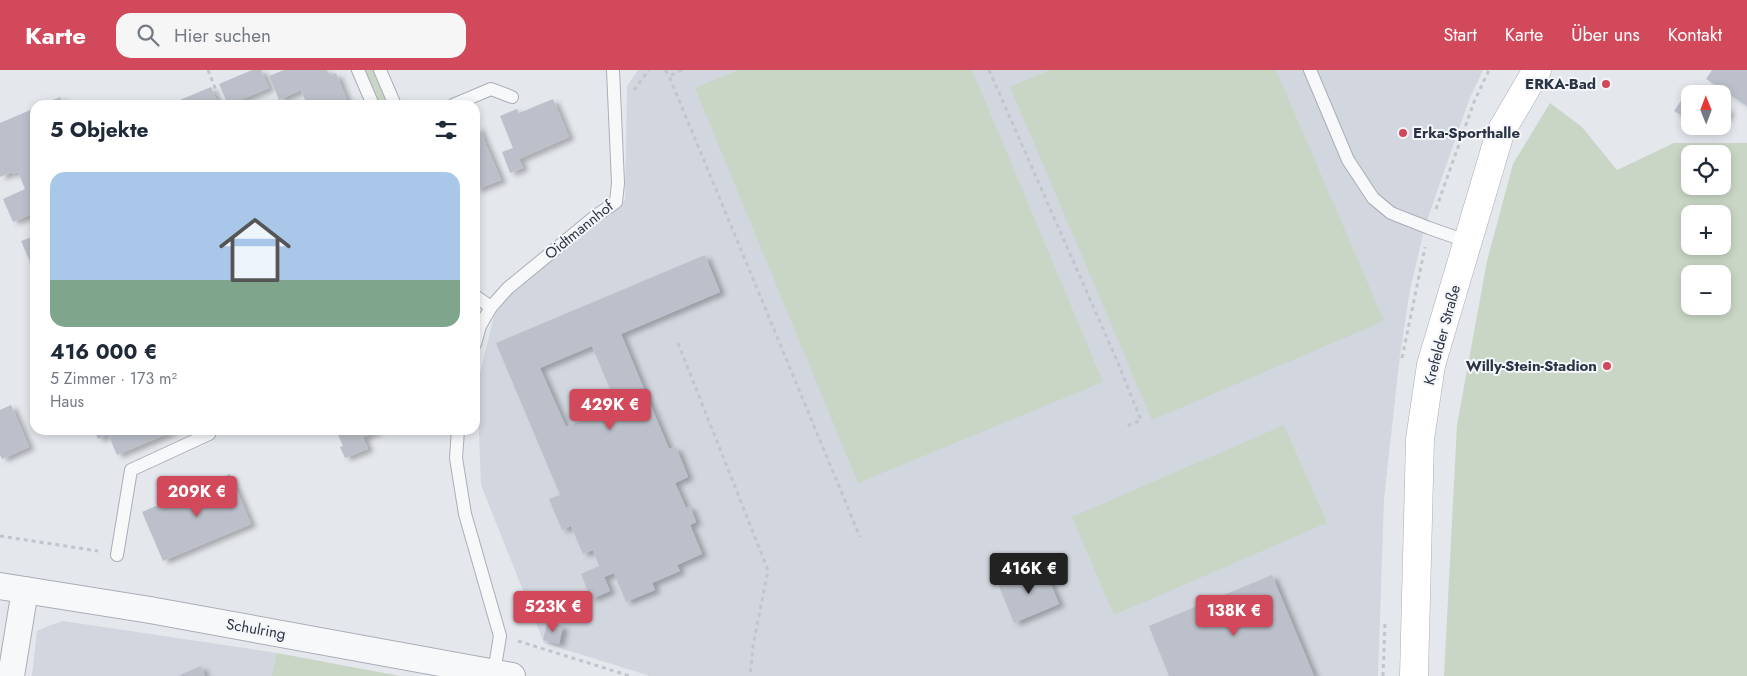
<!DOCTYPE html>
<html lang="de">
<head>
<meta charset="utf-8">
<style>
  :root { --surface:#fff; --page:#f6f6f7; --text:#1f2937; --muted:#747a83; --accent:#d1495b }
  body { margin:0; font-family:Jost,sans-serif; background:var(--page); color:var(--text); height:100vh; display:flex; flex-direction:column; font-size:19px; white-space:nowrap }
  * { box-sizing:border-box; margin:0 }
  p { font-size:16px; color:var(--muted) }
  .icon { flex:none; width:28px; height:28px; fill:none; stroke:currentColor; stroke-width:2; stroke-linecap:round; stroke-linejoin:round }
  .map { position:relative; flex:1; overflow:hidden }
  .drawer { position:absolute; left:30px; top:30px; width:450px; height:335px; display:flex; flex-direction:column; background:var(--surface); border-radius:15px; box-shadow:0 2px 8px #0003 }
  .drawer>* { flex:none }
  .needle { width:32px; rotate:359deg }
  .tools { position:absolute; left:1681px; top:15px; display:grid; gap:10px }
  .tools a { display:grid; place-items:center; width:50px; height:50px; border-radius:10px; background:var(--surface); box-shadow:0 2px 8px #0003; font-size:25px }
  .price { position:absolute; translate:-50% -42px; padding:0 11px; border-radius:5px; background:var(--accent); color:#fff; font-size:16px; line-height:32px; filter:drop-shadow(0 1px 2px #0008) }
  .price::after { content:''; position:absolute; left:50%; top:30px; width:15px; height:11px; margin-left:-8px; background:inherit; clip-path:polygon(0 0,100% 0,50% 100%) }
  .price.selected { background:#222; color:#fff }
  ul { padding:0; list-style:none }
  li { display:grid; align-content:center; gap:10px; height:265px; padding:0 20px }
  li span { display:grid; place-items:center; height:155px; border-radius:15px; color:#555 }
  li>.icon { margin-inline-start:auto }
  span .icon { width:90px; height:90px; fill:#fffc; stroke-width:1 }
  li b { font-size:21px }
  h2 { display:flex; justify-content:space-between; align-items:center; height:60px; padding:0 20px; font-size:21px }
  header { display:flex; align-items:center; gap:30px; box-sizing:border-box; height:70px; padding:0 25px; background:var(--accent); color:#fff }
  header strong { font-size:24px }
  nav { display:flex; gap:28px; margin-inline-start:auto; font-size:18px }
  .search { width:350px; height:45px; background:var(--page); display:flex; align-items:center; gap:12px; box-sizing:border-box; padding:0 18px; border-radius:15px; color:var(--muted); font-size:19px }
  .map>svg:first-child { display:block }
</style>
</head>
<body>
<header>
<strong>Karte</strong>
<div class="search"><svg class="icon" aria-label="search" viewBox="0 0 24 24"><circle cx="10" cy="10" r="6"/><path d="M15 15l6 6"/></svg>Hier suchen</div>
<nav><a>Start</a><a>Karte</a><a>Über uns</a><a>Kontakt</a></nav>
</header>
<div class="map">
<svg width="1747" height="606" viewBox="0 0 1747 606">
  <defs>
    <filter id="shadow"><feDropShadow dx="5.5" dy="3" stdDeviation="2.5" flood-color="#0004"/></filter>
  </defs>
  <rect width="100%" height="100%" fill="#e4e7ec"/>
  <g fill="#d2d6de">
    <path d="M638,0H1483L1469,30L1425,156L1410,220L1400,285L1384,429L1378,606H650L544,573L481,415L477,315L494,246L510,223L625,130L627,16Z"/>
    <path d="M63,551L277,583L271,606H32L37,561L48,556Z"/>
  </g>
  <g fill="#c9d6c5" fill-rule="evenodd">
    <path d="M363,0H374L389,35H378Z"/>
    <path d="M739,0H972L1103,312L858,413L695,18Z"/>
    <path d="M1050,0H1276L1384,251L1152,350L1010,17Z"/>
    <path d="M1550,33L1582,57L1617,100L1674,73H1747V606H1444L1457,355L1487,191L1513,94ZM1690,84H1722V116H1690ZM1690,144H1722V176H1690ZM1690,204H1722V236H1690Z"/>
    <path d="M1284,355L1327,453L1114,545L1072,447Z"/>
    <path d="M277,583L400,606H271Z"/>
  </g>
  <g fill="#bbc0ca" fill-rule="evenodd" filter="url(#shadow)">
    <path d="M252,0H261L269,18L228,35L219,14Z"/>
    <path d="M284,0H327L330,6L336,3L349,35H307L301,20L279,30L269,6Z"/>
    <path d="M1712,0H1747V36L1706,9Z"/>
    <path d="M1691,16L1702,24H1690V51L1674,41Z"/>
    <path d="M211,17L219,35H169L187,27Z"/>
    <path d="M60,27L64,35H42L48,32Z"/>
    <path d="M553,29L569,67L519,89L523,98L510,103L502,82L513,78L500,46L517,39L519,43Z"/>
    <path d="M1722,37L1729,41L1722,52Z"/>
    <path d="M35,38V145L31,147L30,145L13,152L3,129L25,119L18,102L13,104L12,102L0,107V53Z"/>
    <path d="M478,56L501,110L475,120V57Z"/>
    <path d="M35,166V192L31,194L21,171Z"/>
    <path d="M705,185L720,222L621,264L669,379L676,377L688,407L675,413L686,438L690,436L696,452L690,455L702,484L677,495L680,501L652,513L655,520L626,532L614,503L604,507L610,521L591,529L581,504L599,496L593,480L583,484L571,456L562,460L549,429L560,425L496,273ZM592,276L617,336L566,357L540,298Z"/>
    <path d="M11,335L29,377L2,389L0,385V340Z"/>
    <path d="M94,360H171L172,362L117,385L108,364L98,369Z"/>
    <path d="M336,360H380L363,367L368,379L345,388L340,377L343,376Z"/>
    <path d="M230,404L251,454L163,491L142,442Z"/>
    <path d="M1044,497L1059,534L1014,553L999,516Z"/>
    <path d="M1272,505L1314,606H1169L1149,556Z"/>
    <path d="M547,553L563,556L559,574L543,570Z"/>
    <path d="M201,596L205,606H178Z"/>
  </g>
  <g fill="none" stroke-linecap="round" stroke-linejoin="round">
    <g stroke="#a9aeb7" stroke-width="14">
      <g id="service">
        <path d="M358,0L373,35"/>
        <path d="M380,0L395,35"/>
        <path d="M1310,0L1348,90L1373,128L1391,143L1429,158L1469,172"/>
        <path d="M453,35L491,19L512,27"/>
        <path d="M475,226L491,237"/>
        <path d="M475,274L480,256L491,237L508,218L597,145L616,132L618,113L613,0"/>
        <path d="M458,360L456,388L465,444L500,566L494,602"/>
        <path d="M117,485L131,400L209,364L208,360"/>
      </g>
    </g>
    <g stroke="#a9aeb7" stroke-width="28">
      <g id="minor">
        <path d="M0,516L150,540L512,606"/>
        <path d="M11,606L25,520"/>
      </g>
    </g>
    <g stroke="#a9aeb7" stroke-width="29">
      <path id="secondary" d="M1414,606L1420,369L1431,295L1500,63L1537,0"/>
    </g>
    <g stroke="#c2c5cb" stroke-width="3" stroke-dasharray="4 4" stroke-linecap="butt">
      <path d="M208,0L222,35"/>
      <path d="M665,0L669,6"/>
      <path d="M682,0L669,6L860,467"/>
      <path d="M989,0L1115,286L1141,350L1127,356"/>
      <path d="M634,20L649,0"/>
      <path d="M1436,139L1474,32L1489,0"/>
      <path d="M678,273L768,500L753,576L750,606"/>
      <path d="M1402,288L1425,177"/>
      <path d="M0,466L98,481"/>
      <path d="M518,571L630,606"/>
      <path d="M1383,606L1385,553"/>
    </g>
    <use href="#service" stroke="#f7f8fa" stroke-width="12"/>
    <use href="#minor" stroke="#f7f8fa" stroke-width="26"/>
    <use href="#secondary" stroke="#fff" stroke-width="28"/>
  </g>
  <g fill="#d1495b" stroke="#f4f6f9" stroke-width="2">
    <circle cx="1606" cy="14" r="5"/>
    <circle cx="1403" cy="63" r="5"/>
    <circle cx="1607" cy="296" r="5"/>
  </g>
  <g text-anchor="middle" stroke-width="4" stroke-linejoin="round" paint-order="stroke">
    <g font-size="15" font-weight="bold" fill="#2b3445" stroke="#f4f6f9" text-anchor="end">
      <text x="1596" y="19">ERKA-Bad</text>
      <text x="1413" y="68" text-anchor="start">Erka-Sporthalle</text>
      <text x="1597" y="301">Willy-Stein-Stadion</text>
    </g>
    <g font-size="15" fill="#2b3445" stroke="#f4f6f9">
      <text transform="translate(579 160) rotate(-39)" y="5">Oidtmannhof</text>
      <text transform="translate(1442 265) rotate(-75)" y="5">Krefelder Straße</text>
      <text transform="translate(256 559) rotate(10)" y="5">Schulring</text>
    </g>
  </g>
</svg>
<div class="tools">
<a><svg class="needle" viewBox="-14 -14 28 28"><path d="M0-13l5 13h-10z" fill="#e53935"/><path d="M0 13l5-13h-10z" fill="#747a83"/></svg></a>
<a><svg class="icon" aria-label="locate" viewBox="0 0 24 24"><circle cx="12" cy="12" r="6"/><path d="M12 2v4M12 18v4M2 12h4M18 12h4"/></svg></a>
<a>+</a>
<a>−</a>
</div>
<b class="price" style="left:610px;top:361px">429K €</b>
<b class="price" style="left:197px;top:448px">209K €</b>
<b class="price selected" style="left:1029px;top:525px">416K €</b>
<b class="price" style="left:553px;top:563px">523K €</b>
<b class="price" style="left:1234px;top:567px">138K €</b>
<section class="drawer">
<h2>5 Objekte<svg class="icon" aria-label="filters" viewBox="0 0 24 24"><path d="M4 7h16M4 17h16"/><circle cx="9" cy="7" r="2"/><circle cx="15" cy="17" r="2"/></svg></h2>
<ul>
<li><span style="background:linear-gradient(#a9c7e8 70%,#7fa58c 0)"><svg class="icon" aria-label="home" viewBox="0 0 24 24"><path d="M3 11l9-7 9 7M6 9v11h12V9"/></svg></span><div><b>416 000 €</b><p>5 Zimmer · 173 m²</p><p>Haus</p></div></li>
</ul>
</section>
</div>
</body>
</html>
